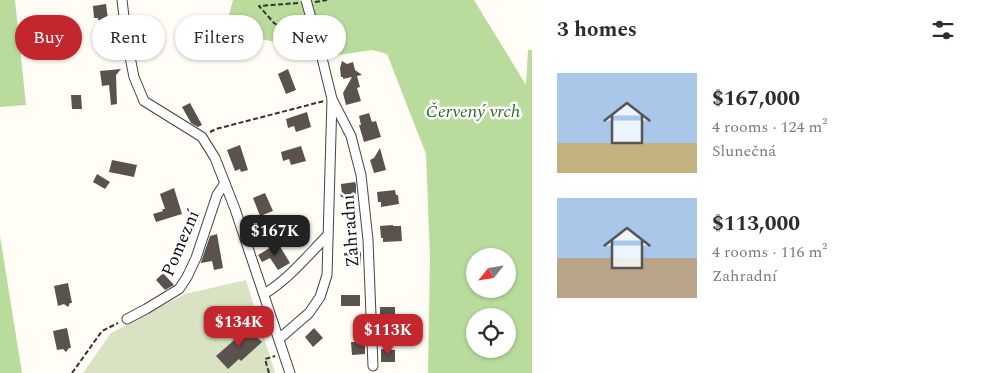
<!DOCTYPE html>
<html lang="en">
<head>
<meta charset="utf-8">
<style>
  :root { --surface:#fff; --page:#f2f2f3; --text:#2b2b33; --muted:#7c7c81; --accent:#c4262e }
  body { margin:0; font-family:Spectral,serif; background:var(--page); color:var(--text); height:100vh; display:flex; flex-direction:column; font-size:19px; white-space:nowrap }
  * { box-sizing:border-box; margin:0 }
  p { font-size:16px; color:var(--muted) }
  .icon { flex:none; width:28px; height:28px; fill:none; stroke:currentColor; stroke-width:2; stroke-linecap:round; stroke-linejoin:round }
  .map { position:relative; flex:1; overflow:hidden }
  .sheet { display:flex; flex-direction:column; background:var(--surface); width:450px }
  .sheet>* { flex:none }
  .hud { position:absolute; left:15px; top:15px; width:441px; height:45px; display:flex; gap:10px }
  .needle { width:32px; rotate:240deg }
  .buttons { position:absolute; left:466px; top:248px; display:grid; gap:10px }
  .buttons a { display:grid; place-items:center; width:50px; height:50px; border-radius:50%; background:var(--surface); box-shadow:0 1px 4px #0004; font-size:25px }
  .price { position:absolute; translate:-50% -42px; padding:0 11px; border-radius:10px; background:var(--accent); color:#fff; font-size:16px; line-height:32px; filter:drop-shadow(0 1px 2px #0008) }
  .price::after { content:''; position:absolute; left:50%; top:30px; width:15px; height:11px; margin-left:-8px; background:inherit; clip-path:polygon(0 0,100% 0,50% 100%) }
  .price.selected { background:#222; color:#fff }
  ul { padding:0; list-style:none }
  li { display:flex; align-items:center; gap:15px; height:125px; padding:0 25px }
  li span { display:grid; place-items:center; flex:none; width:140px; height:100px; border-radius:0px; color:#555 }
  li>.icon { margin-inline-start:auto }
  span .icon { width:60px; height:60px; fill:#fffc; stroke-width:1 }
  li b { font-size:21px }
  h2 { display:flex; justify-content:space-between; align-items:center; height:60px; padding:0 25px; font-size:21px }
  .chip { padding:0 18px; border-radius:22px; background:var(--surface); box-shadow:0 1px 4px #0004; font-size:18px; line-height:45px }
  .chip.selected { background:var(--accent); color:#fff }
  main { display:flex; flex:1; min-height:0 }
  .map>svg:first-child { display:block }
</style>
</head>
<body>
<main>
<div class="map">
<svg width="532" height="373" viewBox="0 0 532 373">
  <rect width="100%" height="100%" fill="#fffdf5"/>
  <g fill="#b9dc9c" fill-rule="evenodd">
    <path d="M0,0H15L26,105L0,107Z"/>
    <path d="M233,0H474L526,85L528,50H532V373H428L430,257L426,154L387,54L372,50L332,56L225,30ZM475,256H508V289H475ZM475,316H508V349H475Z"/>
    <path d="M0,236L22,373H0Z"/>
  </g>
  <path fill="#d9e3c4" d="M246,280L275,373H83L111,333L185,294Z"/>
  <g fill="#5a524d">
    <path d="M106,4L108,19L98,20V18H94L93,6Z"/>
    <path d="M118,23L120,35L112,36L111,24Z"/>
    <path d="M153,29L156,42L141,45L138,32Z"/>
    <path d="M111,36L112,52L100,54L98,38Z"/>
    <path d="M342,61L347,64L353,62L355,70L362,75L357,76L360,87L357,88L361,101L346,105L343,93L352,77L343,79V77H341L340,68Z"/>
    <path d="M121,69L116,75L117,104L111,105L109,85L102,86L100,71Z"/>
    <path d="M288,69L296,90L286,94L278,74Z"/>
    <path d="M71,95H81L82,109H72Z"/>
    <path d="M190,103L202,125L198,127L191,123L182,107Z"/>
    <path d="M307,112L311,127L296,132L294,126L288,128L286,119Z"/>
    <path d="M369,113L372,122L376,121L381,137L364,142L359,125H361L359,116Z"/>
    <path d="M240,145L248,170L241,172L240,169L235,171L227,150Z"/>
    <path d="M301,146L306,161L291,165L289,159L283,161L281,152Z"/>
    <path d="M380,148L386,170L374,173L370,160L374,158Z"/>
    <path d="M112,160L137,165L134,177L109,172Z"/>
    <path d="M97,174L110,182L105,189L93,182Z"/>
    <path d="M355,182L356,185V194L342,196L341,184Z"/>
    <path d="M174,188L182,214L156,222L153,214L163,211L162,209H165L160,194Z"/>
    <path d="M395,190L396,195H398L399,204L381,207V202H378L377,192Z"/>
    <path d="M265,193L273,211L260,216L253,198Z"/>
    <path d="M393,225V226H401L402,241L383,242V238H381L380,226Z"/>
    <path d="M217,234L223,268L214,270L212,261L201,263V262L210,236Z"/>
    <path d="M278,243L290,263L278,270L270,258L262,262L258,255Z"/>
    <path d="M361,252V266H345L344,253Z"/>
    <path d="M163,273L174,285L165,290L156,280Z"/>
    <path d="M68,283L72,303H70L68,307L64,304L58,306L54,286Z"/>
    <rect x="341" y="295" width="19" height="11"/>
    <rect x="380" y="307" width="15" height="14"/>
    <path d="M249,327L259,337L258,338L262,342L241,361L239,359L228,369L216,356Z"/>
    <path d="M67,328L71,348H69L66,352L63,349L57,350L53,331Z"/>
    <path d="M314,328L323,338L313,347L305,337Z"/>
    <path d="M351,342H365V354L352,355Z"/>
    <path d="M381,349L395,350V362H381Z"/>
  </g>
  <g fill="none" stroke-linecap="round" stroke-linejoin="round">
    <g stroke="#444" stroke-width="11">
      <g id="minor">
        <path d="M122,0L127,42L134,77L144,101L202,137L215,158L235,209L290,373"/>
        <path d="M332,99L351,136L361,175L368,240L373,366"/>
        <path d="M264,294C289,279 308,255 328,235"/>
        <path d="M127,319L146,309L179,289L187,277L196,258L217,195L225,183"/>
        <path d="M279,339L309,313L320,297L327,275L332,99L321,54"/>
      </g>
    </g>
    <g stroke="#333" stroke-width="2" stroke-dasharray="5 2.5" stroke-linecap="butt">
      <path d="M315,2L327,0"/>
      <path d="M298,3L259,6L274,23L309,46"/>
      <path d="M210,132L216,129L324,101"/>
      <path d="M72,373L102,331L118,323"/>
      <path d="M269,373L265,359L275,356"/>
    </g>
    <use href="#minor" stroke="#fff" stroke-width="9"/>
    <g stroke="#444" stroke-width="11" stroke-linecap="butt">
      <path id="minor-bridge" d="M306,0L321,54"/>
    </g>
    <use href="#minor-bridge" stroke="#fff" stroke-width="9"/>
  </g>
  <g text-anchor="middle" stroke-width="5" stroke-linejoin="round" paint-order="stroke">
    <g font-size="18" font-style="italic" fill="#2f6b1f" stroke="#fff">
      <text x="473" y="117">Červený vrch</text>
    </g>
    <g font-size="18" fill="#111" stroke="#fff">
      <text transform="translate(350 231) rotate(-94)" y="6">Zahradní</text>
      <text transform="translate(180 243) rotate(-67)" y="6">Pomezní</text>
    </g>
  </g>
</svg>
<div class="buttons">
<a><svg class="needle" viewBox="-14 -14 28 28"><path d="M0-13l5 13h-10z" fill="#e53935"/><path d="M0 13l5-13h-10z" fill="#7c7c81"/></svg></a>
<a><svg class="icon" aria-label="locate" viewBox="0 0 24 24"><circle cx="12" cy="12" r="6"/><path d="M12 2v4M12 18v4M2 12h4M18 12h4"/></svg></a>
</div>
<b class="price selected" style="left:275px;top:257px">$167K</b>
<b class="price" style="left:239px;top:348px">$134K</b>
<b class="price" style="left:388px;top:356px">$113K</b>
<div class="hud">
<a class="chip selected">Buy</a>
<a class="chip">Rent</a>
<a class="chip">Filters</a>
<a class="chip">New</a>
</div>
</div>
<section class="sheet">
<h2>3 homes<svg class="icon" aria-label="filters" viewBox="0 0 24 24"><path d="M4 7h16M4 17h16"/><circle cx="9" cy="7" r="2"/><circle cx="15" cy="17" r="2"/></svg></h2>
<ul>
<li><span style="background:linear-gradient(#a9c7e8 70%,#c2b280 0)"><svg class="icon" aria-label="home" viewBox="0 0 24 24"><path d="M3 11l9-7 9 7M6 9v11h12V9"/></svg></span><div><b>$167,000</b><p>4 rooms · 124 m²</p><p>Slunečná</p></div></li>
<li><span style="background:linear-gradient(#a9c7e8 60%,#b9a48a 0)"><svg class="icon" aria-label="home" viewBox="0 0 24 24"><path d="M3 11l9-7 9 7M6 9v11h12V9"/></svg></span><div><b>$113,000</b><p>4 rooms · 116 m²</p><p>Zahradní</p></div></li>
</ul>
</section>
</main>
</body>
</html>
